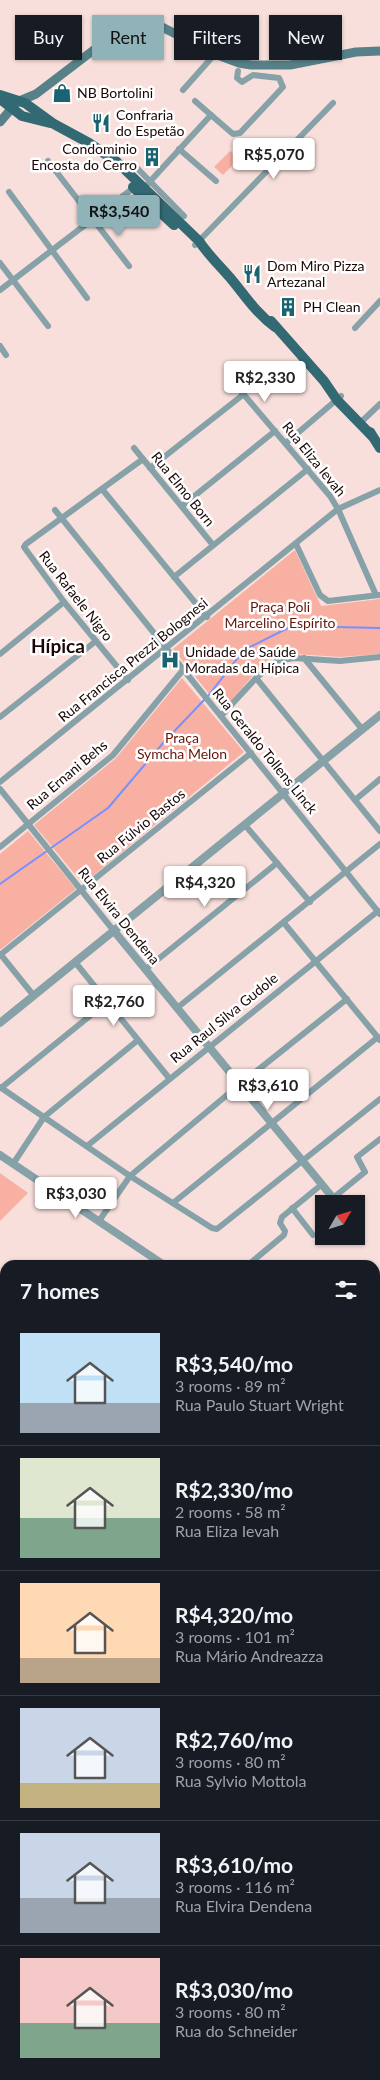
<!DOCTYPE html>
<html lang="en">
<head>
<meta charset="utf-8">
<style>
  :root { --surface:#171b24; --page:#242831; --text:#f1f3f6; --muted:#9ea1a6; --line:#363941; --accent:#90b3ba }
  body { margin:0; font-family:Lato,sans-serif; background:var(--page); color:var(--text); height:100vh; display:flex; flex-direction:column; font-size:19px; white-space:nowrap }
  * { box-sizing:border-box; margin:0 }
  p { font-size:16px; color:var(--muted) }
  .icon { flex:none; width:28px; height:28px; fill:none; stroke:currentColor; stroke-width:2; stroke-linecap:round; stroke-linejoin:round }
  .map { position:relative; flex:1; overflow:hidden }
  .sheet { position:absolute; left:0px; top:1260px; width:380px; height:820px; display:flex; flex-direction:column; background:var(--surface); border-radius:15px 15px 0 0; box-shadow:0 1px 4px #0004 }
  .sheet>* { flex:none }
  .top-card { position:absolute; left:15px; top:15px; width:350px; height:45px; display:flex; gap:10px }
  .needle { width:32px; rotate:51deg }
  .controls { position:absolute; left:315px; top:1195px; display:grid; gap:10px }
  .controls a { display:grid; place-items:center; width:50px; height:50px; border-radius:0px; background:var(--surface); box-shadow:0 1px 4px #0004; font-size:25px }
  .price { position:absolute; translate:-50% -42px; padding:0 11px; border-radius:5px; background:#fff; color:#222; font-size:16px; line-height:32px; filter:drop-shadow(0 1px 2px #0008) }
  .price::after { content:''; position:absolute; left:50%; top:30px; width:15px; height:11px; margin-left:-8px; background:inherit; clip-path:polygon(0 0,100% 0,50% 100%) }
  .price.selected { background:var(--accent); color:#111 }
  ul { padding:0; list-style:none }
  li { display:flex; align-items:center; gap:15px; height:125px; padding:0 20px }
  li+li { border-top:1px solid var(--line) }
  li span { display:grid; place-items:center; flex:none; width:140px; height:100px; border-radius:0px; color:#555 }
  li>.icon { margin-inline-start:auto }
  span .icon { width:60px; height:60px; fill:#fffc; stroke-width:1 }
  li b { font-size:21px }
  h2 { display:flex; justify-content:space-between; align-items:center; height:60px; padding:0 20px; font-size:21px }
  .tag { padding:0 18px; border-radius:0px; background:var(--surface); box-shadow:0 1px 4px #0004; font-size:18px; line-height:45px }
  .tag.selected { background:var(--accent); color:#111 }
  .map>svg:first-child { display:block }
</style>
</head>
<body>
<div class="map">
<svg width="380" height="2080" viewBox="0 0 380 2080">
  <rect width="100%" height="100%" fill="#f8dfdb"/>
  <g fill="#f8b0a3">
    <path d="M230,151L239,159L223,175L214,167Z"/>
    <path d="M295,550L321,606L380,599V654L341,657L293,654L274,658L254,674L223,711L173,649Z"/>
    <path d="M182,678L244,752L83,884L34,825L116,758Z"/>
    <path d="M28,831L76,889L0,950V854Z"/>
    <path d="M0,1173L28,1193L0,1221Z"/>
    <path d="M375,1751L380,1754V1809L375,1806Z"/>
  </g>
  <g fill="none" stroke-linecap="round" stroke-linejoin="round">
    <g stroke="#7591fe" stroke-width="2">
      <path d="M208,696L244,650L292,626L380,628"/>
      <path d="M51,848L108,808L164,742L205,699"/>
      <path d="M0,884L47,851"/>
      <path d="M375,2062L378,2065L377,2080"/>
      <path d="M25,2080L52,2075"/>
    </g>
    <g stroke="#86a2a8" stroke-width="6">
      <path d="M183,90L215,54"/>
      <path d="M195,101L211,115"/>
      <path d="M179,149L216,181"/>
      <path d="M48,161L129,266"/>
      <path d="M136,167L184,216"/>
      <path d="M144,188L211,115L233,134L240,133L283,87L279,78L253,75L242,82L237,78L238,71"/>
      <path d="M9,192L87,298"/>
      <path d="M195,245L333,103"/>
      <path d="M0,263L48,326"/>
      <path d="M0,290L136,186"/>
      <path d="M355,328L380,301"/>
      <path d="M0,346L6,355"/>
      <path d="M228,376L330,496L338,509L376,595"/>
      <path d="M359,424L380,404"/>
      <path d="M286,443L341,396"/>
      <path d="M134,448L213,545"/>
      <path d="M150,468L244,394"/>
      <path d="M102,489L207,617"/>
      <path d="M182,506L275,431"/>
      <path d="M55,510L380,914"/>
      <path d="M296,544L320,595L328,601L379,595"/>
      <path d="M174,577L308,469"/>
      <path d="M0,654L64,602"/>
      <path d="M304,658L362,729"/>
      <path d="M256,678L380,831"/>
      <path d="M128,680L64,602L24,547L26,544L143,459"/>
      <path d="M221,716L256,678L277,661L294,658L340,661L380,657"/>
      <path d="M0,717L96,641"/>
      <path d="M0,782L338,509L380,490"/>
      <path d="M0,789L114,931"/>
      <path d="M355,800L380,779"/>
      <path d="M245,825L310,902"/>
      <path d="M0,847L113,755L183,670"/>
      <path d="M284,923L380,1040"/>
      <path d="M0,955L251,753"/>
      <path d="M1,955L34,996"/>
      <path d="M75,962L169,1078"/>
      <path d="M146,969L277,863"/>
      <path d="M177,1008L380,844"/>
      <path d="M0,1087L130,1176L212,1228L217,1229L380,1099"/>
      <path d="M1,1088L107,1002"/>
      <path d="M87,1146L378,911"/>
      <path d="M13,1164L44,1117L138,1040"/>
      <path d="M333,1198L365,1172L357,1157L380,1139"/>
      <path d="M173,1203L378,1037"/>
      <path d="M292,1208L313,1235"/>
      <path d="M99,1221L130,1176L239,1085L347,999"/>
      <path d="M248,1265L284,1235L285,1231L280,1223L282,1217L321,1185"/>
    </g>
    <g stroke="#86a2a8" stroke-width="8">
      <path d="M114,931L333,1198"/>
      <path d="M0,1023L380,715"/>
      <path d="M0,1155L164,1265"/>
      <path d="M375,1406L380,1409"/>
    </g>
    <path stroke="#578189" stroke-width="9" d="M0,122L17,102L36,94L116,33L134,23H148L160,26L215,54L239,63L251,65H290L356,52L380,51"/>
    <g stroke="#326973" stroke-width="10">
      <path d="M0,95L25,103L54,124L89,143L117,162L199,241C209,256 221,267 232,280C246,297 257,314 275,327"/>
      <path d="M0,99L22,116L50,123"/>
      <path d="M133,187L174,225"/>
      <path d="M271,321L324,381L337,400L372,436"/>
      <path d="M370,432L380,448"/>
    </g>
  </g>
  <defs>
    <g id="shop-bare" transform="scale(1.5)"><path d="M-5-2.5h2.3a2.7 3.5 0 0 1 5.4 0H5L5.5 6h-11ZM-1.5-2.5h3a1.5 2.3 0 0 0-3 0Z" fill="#196470" stroke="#fff" stroke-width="2.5" paint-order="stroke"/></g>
    <g id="restaurant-bare" transform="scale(1.5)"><path d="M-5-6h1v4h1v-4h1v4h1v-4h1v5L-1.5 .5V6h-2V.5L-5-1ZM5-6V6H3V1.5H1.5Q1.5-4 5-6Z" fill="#196470" stroke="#fff" stroke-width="2.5" paint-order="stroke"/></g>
    <g id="building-bare" transform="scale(1.5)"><path d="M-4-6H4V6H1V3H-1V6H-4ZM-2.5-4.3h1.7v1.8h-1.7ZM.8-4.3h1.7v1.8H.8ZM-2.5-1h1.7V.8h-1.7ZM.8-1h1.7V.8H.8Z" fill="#196470" stroke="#fff" stroke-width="2.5" paint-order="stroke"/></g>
    <g id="hospital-bare" transform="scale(1.5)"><path d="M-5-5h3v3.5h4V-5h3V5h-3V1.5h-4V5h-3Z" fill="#196470" stroke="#fff" stroke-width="2.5" paint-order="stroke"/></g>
  </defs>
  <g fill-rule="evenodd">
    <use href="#shop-bare" x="62" y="93"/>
    <use href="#restaurant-bare" x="101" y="123"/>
    <use href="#building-bare" x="152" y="157"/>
    <use href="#restaurant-bare" x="252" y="274"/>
    <use href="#building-bare" x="288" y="307"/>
    <use href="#hospital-bare" x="170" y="660"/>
  </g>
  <g text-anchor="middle" stroke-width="5" stroke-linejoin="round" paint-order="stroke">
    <g font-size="14" fill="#1a0705" stroke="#fff" text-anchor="start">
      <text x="77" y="98">NB Bortolini</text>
      <text x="116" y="120">Confraria<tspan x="116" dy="16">do Espetão</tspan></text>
      <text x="137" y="154" text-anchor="end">Condominio<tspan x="137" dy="16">Encosta do Cerro</tspan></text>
      <text x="267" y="271">Dom Miro Pizza<tspan x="267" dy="16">Artezanal</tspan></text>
      <text x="303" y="312">PH Clean</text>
      <text x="185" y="657">Unidade de Saúde<tspan x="185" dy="16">Moradas da Hípica</tspan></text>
    </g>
    <g font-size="14" fill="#1a0705" stroke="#fff">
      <text transform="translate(314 459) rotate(51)" y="5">Rua Eliza Ievah</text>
      <text transform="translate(183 489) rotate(51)" y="5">Rua Elmo Born</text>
      <text transform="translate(76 596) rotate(52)" y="5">Rua Rafaele Nigro</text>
      <text transform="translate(133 660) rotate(-39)" y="5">Rua Francisca Prezzi Bolognesi</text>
      <text transform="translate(265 751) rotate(51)" y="5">Rua Geraldo Tollens Linck</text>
      <text transform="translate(67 775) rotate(-40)" y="5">Rua Ernani Behs</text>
      <text transform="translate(141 826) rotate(-39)" y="5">Rua Fúlvio Bastos</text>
      <text transform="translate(119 916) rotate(51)" y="5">Rua Elvira Dendena</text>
      <text transform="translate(224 1018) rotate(-39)" y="5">Rua Raul Silva Gudole</text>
    </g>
    <g font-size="14" fill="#65140a" stroke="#fff">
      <text x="280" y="612">Praça Poli<tspan x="280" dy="16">Marcelino Espírito</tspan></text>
      <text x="182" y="743">Praça<tspan x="182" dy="16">Symcha Melon</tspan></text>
    </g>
    <g font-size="19" font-weight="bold" fill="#1a0705" stroke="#fff">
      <text x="58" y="653">Hípica</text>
    </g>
  </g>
</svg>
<div class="controls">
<a><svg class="needle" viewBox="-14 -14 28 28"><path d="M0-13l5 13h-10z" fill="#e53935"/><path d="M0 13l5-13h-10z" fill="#9ea1a6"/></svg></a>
</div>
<b class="price" style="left:274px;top:180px">R$5,070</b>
<b class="price selected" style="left:119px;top:237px">R$3,540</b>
<b class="price" style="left:265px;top:403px">R$2,330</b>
<b class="price" style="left:205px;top:908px">R$4,320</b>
<b class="price" style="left:114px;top:1027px">R$2,760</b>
<b class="price" style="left:268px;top:1111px">R$3,610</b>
<b class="price" style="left:76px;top:1219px">R$3,030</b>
<div class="top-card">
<a class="tag">Buy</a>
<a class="tag selected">Rent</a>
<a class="tag">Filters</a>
<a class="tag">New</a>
</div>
<section class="sheet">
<h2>7 homes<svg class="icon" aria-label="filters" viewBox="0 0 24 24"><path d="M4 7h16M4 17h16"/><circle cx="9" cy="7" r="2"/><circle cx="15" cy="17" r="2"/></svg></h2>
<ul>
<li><span style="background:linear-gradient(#bfe0f5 70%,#9aa5b1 0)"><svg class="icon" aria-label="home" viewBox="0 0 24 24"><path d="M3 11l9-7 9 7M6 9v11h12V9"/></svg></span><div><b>R$3,540/mo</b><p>3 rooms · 89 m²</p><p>Rua Paulo Stuart Wright</p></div></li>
<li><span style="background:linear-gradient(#dfe7d0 60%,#7fa58c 0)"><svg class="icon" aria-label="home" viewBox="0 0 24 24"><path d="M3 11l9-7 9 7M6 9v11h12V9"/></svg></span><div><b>R$2,330/mo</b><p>2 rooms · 58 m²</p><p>Rua Eliza Ievah</p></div></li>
<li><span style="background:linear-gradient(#ffd9b3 75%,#b9a48a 0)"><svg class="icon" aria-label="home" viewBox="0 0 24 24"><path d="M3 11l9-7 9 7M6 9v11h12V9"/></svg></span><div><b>R$4,320/mo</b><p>3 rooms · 101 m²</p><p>Rua Mário Andreazza</p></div></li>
<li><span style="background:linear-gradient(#c9d6e8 75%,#c2b280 0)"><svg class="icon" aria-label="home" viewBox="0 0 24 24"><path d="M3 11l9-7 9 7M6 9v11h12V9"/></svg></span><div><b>R$2,760/mo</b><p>3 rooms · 80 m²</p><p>Rua Sylvio Mottola</p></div></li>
<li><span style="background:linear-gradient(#c9d6e8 65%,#9aa5b1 0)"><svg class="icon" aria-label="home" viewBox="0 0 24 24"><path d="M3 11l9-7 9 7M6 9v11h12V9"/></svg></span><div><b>R$3,610/mo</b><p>3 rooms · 116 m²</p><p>Rua Elvira Dendena</p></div></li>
<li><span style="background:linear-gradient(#f6c9c9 65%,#7fa58c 0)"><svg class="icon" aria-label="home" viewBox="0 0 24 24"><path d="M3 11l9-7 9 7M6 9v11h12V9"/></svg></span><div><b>R$3,030/mo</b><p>3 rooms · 80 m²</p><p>Rua do Schneider</p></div></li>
</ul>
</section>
</div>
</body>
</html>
